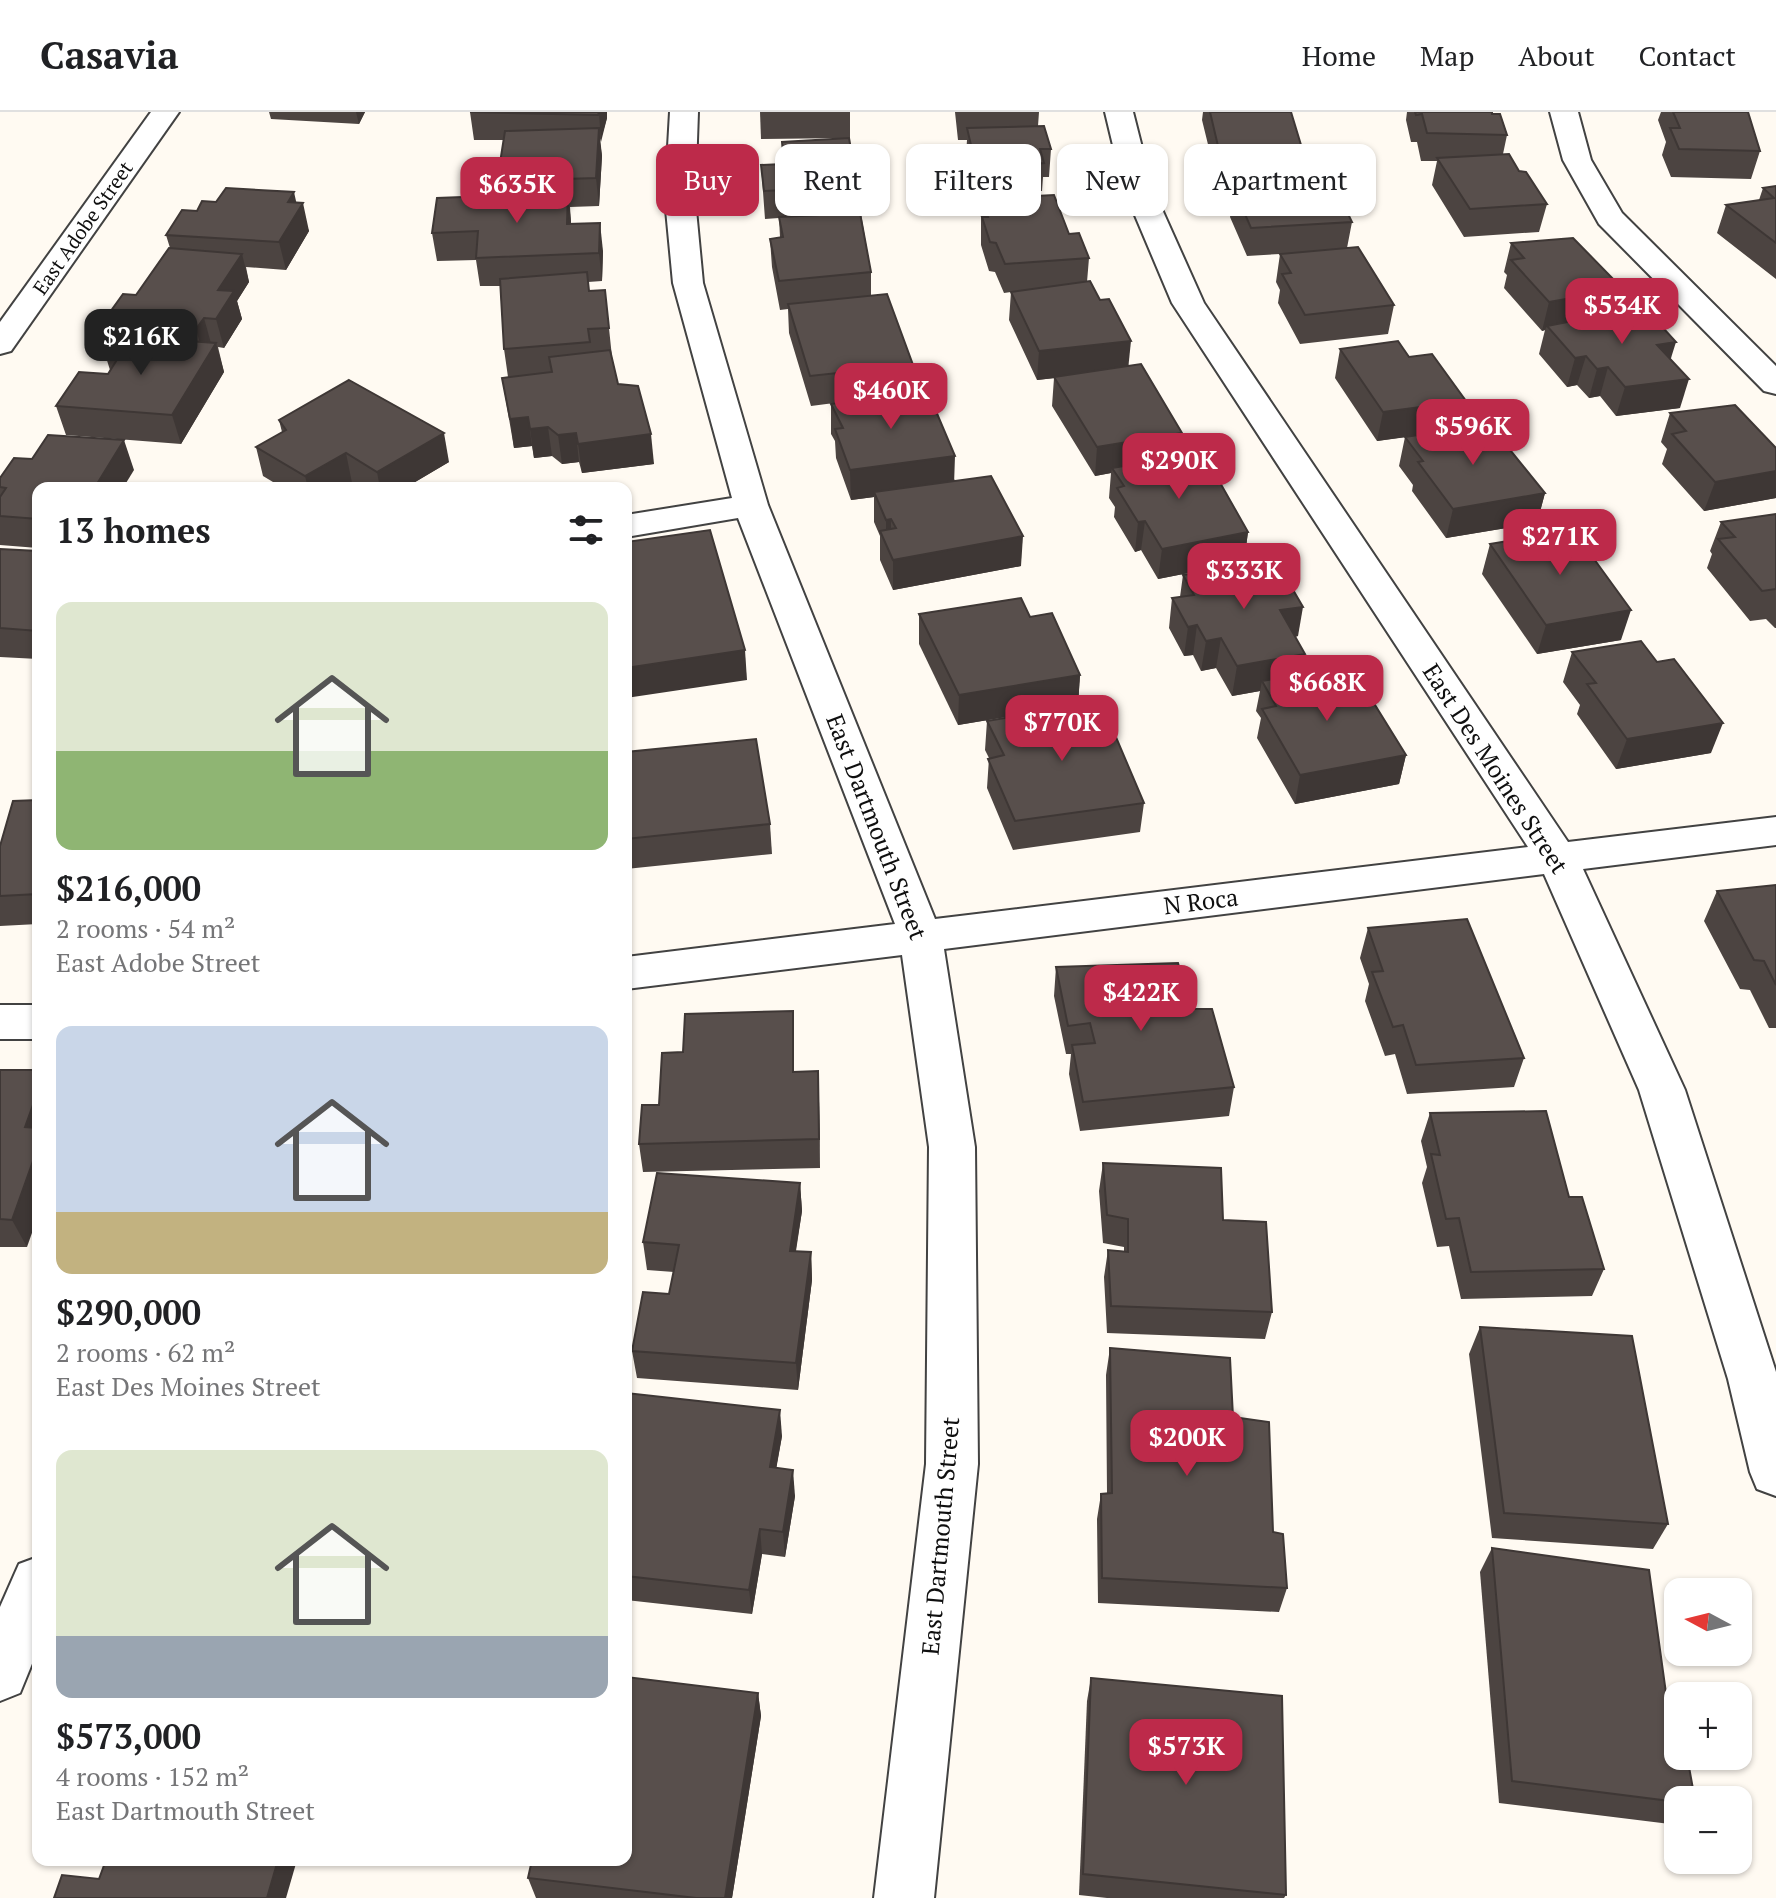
<!DOCTYPE html>
<html lang="en">
<head>
<meta charset="utf-8">
<style>
  :root { --surface:#fff; --page:#f6f6f6; --text:#202124; --muted:#757577; --line:#e0e0e0; --accent:#bd2a4a }
  body { margin:0; font-family:"PT Serif",serif; background:var(--page); color:var(--text); height:100vh; display:flex; flex-direction:column; font-size:30px; white-space:nowrap }
  * { box-sizing:border-box; margin:0 }
  p { font-size:26px; color:var(--muted) }
  .icon { flex:none; width:44px; height:44px; fill:none; stroke:currentColor; stroke-width:2; stroke-linecap:round; stroke-linejoin:round }
  .map { position:relative; flex:1; overflow:hidden }
  .drawer { position:absolute; left:32px; top:370px; width:600px; height:1384px; display:flex; flex-direction:column; background:var(--surface); border-radius:16px; box-shadow:0 2px 6px #0004 }
  .drawer>* { flex:none }
  .hud { position:absolute; left:656px; top:32px; width:760px; height:72px; display:flex; gap:16px }
  .needle { width:52px; rotate:277deg }
  .buttons { position:absolute; left:1664px; top:1466px; display:grid; gap:16px }
  .buttons a { display:grid; place-items:center; width:88px; height:88px; border-radius:16px; background:var(--surface); box-shadow:0 2px 6px #0004; font-size:40px }
  .price { position:absolute; translate:-50% -68px; padding:0 18px; border-radius:16px; background:var(--accent); color:#fff; font-size:26px; line-height:52px; filter:drop-shadow(0 2px 4px #0008) }
  .price::after { content:''; position:absolute; left:50%; top:48px; width:24px; height:18px; margin-left:-12px; background:inherit; clip-path:polygon(0 0,100% 0,50% 100%) }
  .price.on { background:#222; color:#fff }
  ul { padding:0; list-style:none }
  li { display:grid; align-content:center; gap:16px; height:424px; padding:0 24px }
  li span { display:grid; place-items:center; height:248px; border-radius:16px; color:#555 }
  li>.icon { margin-inline-start:auto }
  span .icon { width:144px; height:144px; fill:#fffc; stroke-width:1 }
  li b { font-size:34px }
  h2 { display:flex; justify-content:space-between; align-items:center; height:96px; padding:0 24px; font-size:34px }
  .pill { padding:0 28px; border-radius:16px; background:var(--surface); box-shadow:0 2px 6px #0004; font-size:28px; line-height:72px }
  .pill.on { background:var(--accent); color:#fff }
  header { display:flex; align-items:center; gap:48px; box-sizing:border-box; height:112px; padding:0 40px; background:var(--surface); border-bottom:2px solid var(--line) }
  header strong { font-size:38px }
  nav { display:flex; gap:44px; margin-inline-start:auto; font-size:28px }
  .map>svg:first-child { display:block }
</style>
</head>
<body>
<header>
<strong>Casavia</strong>
<nav><a>Home</a><a>Map</a><a>About</a><a>Contact</a></nav>
</header>
<div class="map">
<svg width="1776" height="1786" viewBox="0 0 1776 1786">
  <rect width="100%" height="100%" fill="#fffaf2"/>
  <g fill="none" stroke-linecap="round" stroke-linejoin="round">
    <g stroke="#424242" stroke-width="4">
      <g id="minor">
        <path d="M670,0H698L695,87L703,171L768,393L935,807L1528,735L1172,191L1123,75L1105,0H1133L1152,75L1204,191L1568,730L1776,705V733L1583,757L1685,978L1776,1260V1384L1757,1377L1750,1360L1728,1267L1639,978L1544,762L944,837L975,1035L978,1352L934,1786H874L926,1352L929,1035L902,843L626,877V845L895,812L738,406L626,425V403L732,386L673,171L665,87Z"/>
        <path d="M1550,0H1578L1591,48L1622,101L1776,254V282L1764,279L1599,112L1563,48Z"/>
        <rect x="0" y="893" width="38" height="34"/>
        <path d="M38,1445V1537L20,1581L0,1589V1495L19,1452Z"/>
      </g>
    </g>
    <g stroke="#424242" stroke-width="4">
      <path id="tertiary" d="M151,0H179L11,239L0,242V210Z"/>
    </g>
    <use href="#minor" fill="#fff" fill-rule="evenodd"/>
    <use href="#tertiary" fill="#fff" fill-rule="evenodd"/>
  </g>
  <g fill="#4c4441">
    <path d="M269,0H365L359,12L271,7Z"/>
    <path d="M470,0H607V6L600,30L602,44L599,94L570,95L571,112L603,139L602,169L588,170L589,179L605,178L612,245L618,272L654,352L582,361L579,350L562,352L552,344L534,346L532,334L514,336L502,266L508,265L504,237L500,174H480L476,148L437,149L432,121L467,85L465,70L500,51L504,28H474Z"/>
    <path d="M760,0H850V26L761,27Z"/>
    <path d="M935,0H1039L1038,14L1051,37L1049,65H1043L1042,79H1037V84L1089,146L1087,170L1129,254L1179,345L1248,420L1244,450L1158,467L1141,438L1135,440L1114,405L1115,395L1109,386L1111,361L1095,364L1052,294L1054,266L1037,268L1009,208L1011,180L1004,181L995,160L989,159L981,133V99L979,100L966,43L967,28H958L955,0Z"/>
    <path d="M1203,0H1291L1301,33L1297,57L1351,80L1347,100L1352,110L1347,136L1394,193L1388,222L1300,232L1278,191L1280,178L1276,170L1280,142L1247,144L1230,105L1232,93L1230,88L1233,61H1215L1202,8Z"/>
    <path d="M1407,0H1492L1507,23L1503,42L1519,59L1547,92L1539,120L1464,125L1432,73L1437,49H1421L1417,30H1411L1406,8Z"/>
    <path d="M1661,0H1748L1760,39L1751,67L1671,65L1662,43L1666,30L1658,8Z"/>
    <path d="M782,30L854,55L875,74V102H861L871,160V183L913,253V280L955,369L1021,454L893,478L880,448V424L874,410V385L851,388L836,346L835,329L831,322V292L865,287L811,294L789,221L788,197L780,198L772,155L770,127L780,125L779,106L765,107L761,53H782Z"/>
    <path d="M1776,74V167L1717,121L1726,93L1759,88L1763,76Z"/>
    <path d="M216,90H296L309,119L286,158L246,155L249,170L237,189L242,207L224,236L218,235L224,260L181,332L66,323L56,294L108,262L110,258L105,242L111,233L103,210L136,183L170,136L166,123L197,99Z"/>
    <path d="M1511,131L1623,177L1616,200L1671,247L1680,296L1616,304L1600,284L1589,286L1577,273L1567,275L1539,242L1545,218L1542,219L1504,176L1507,163L1504,160Z"/>
    <path d="M1340,237L1459,316L1545,381L1537,411L1446,426L1412,379L1413,373L1399,354L1405,325L1377,329L1335,266Z"/>
    <path d="M1670,301L1776,336V386L1704,399L1662,352L1667,337L1661,330Z"/>
    <path d="M279,308L449,350L405,376H361L352,371L343,376H283L263,364L256,335L282,320Z"/>
    <path d="M134,358L38,376V436L0,433V366Z"/>
    <path d="M1776,402V516H1775L1766,507L1750,509L1707,456L1712,442L1710,439L1721,410Z"/>
    <path d="M1490,432L1621,528L1537,542L1482,462Z"/>
    <path d="M0,437L38,439V547L0,545Z"/>
    <path d="M1183,463L1298,524L1295,525L1301,562L1356,588L1406,643L1399,672L1295,692L1257,626L1261,606L1256,599L1260,579L1232,584L1216,556L1201,559L1193,543L1184,544L1169,516L1172,486L1180,485Z"/>
    <path d="M919,502L1030,505L1080,563L1078,593L958,613L919,532Z"/>
    <path d="M1572,540L1711,641L1616,657L1577,602L1580,593L1563,570Z"/>
    <path d="M987,609L1144,691L1140,720L1013,738L987,676L989,646L985,638Z"/>
    <path d="M626,640L770,712L772,742L626,757Z"/>
    <path d="M38,688V812L0,814V734Z"/>
    <path d="M1776,773V916H1769L1750,878L1740,877L1704,809L1717,779Z"/>
    <path d="M1368,816L1524,946L1514,975L1407,982L1395,942L1385,944L1365,889L1369,872L1360,846Z"/>
    <path d="M1056,855L1191,897L1234,975L1229,1004L1080,1019L1069,962L1071,942H1066L1054,884Z"/>
    <path d="M793,899L794,960L819,988L820,1056L643,1060L639,1032L659,993L683,940Z"/>
    <path d="M0,958L27,1135H0Z"/>
    <path d="M1430,1001L1569,1085L1604,1157L1592,1184L1461,1187L1449,1134L1437,1135L1422,1071L1427,1055L1421,1029Z"/>
    <path d="M1103,1051L1223,1108L1272,1200L1265,1227L1107,1221L1104,1165L1108,1138L1124,1139V1135L1103,1131L1099,1079Z"/>
    <path d="M800,1071L802,1099L796,1139L811,1140L812,1168L798,1278L637,1266L632,1239L669,1182L674,1160L647,1158L643,1130Z"/>
    <path d="M1480,1215L1668,1412L1653,1437L1492,1426L1469,1242Z"/>
    <path d="M1110,1236L1233,1305L1273,1420L1287,1476L1279,1500L1098,1491L1097,1407L1101,1382L1107,1381L1106,1263Z"/>
    <path d="M626,1281L782,1324L776,1356L795,1384L785,1445L762,1442L752,1502L626,1488Z"/>
    <path d="M1492,1436L1678,1688V1713L1499,1691L1480,1460Z"/>
    <path d="M1091,1566L1286,1783L1284,1786H1107L1079,1783L1087,1589Z"/>
    <path d="M758,1581L761,1604L732,1786H536L528,1766Z"/>
  </g>
  <g fill="#3e3735">
    <path d="M356,0H365L359,12Z"/>
    <path d="M599,0H607V6L601,30Z"/>
    <path d="M599,16L602,44L599,94L596,66Z"/>
    <path d="M294,80L298,98L303,91L309,119L286,158L279,130L288,90Z"/>
    <path d="M568,81L571,109L570,140L567,112Z"/>
    <path d="M600,111L603,139L602,169L599,141Z"/>
    <path d="M242,142L249,170L237,189L242,207L224,236L216,207L218,178Z"/>
    <path d="M1623,177L1615,206L1547,214L1545,218L1542,219L1549,190Z"/>
    <path d="M204,206L212,235L204,246L196,217Z"/>
    <path d="M1131,229L1128,258L1037,268L1039,239Z"/>
    <path d="M1676,230L1667,259L1657,233Z"/>
    <path d="M216,231L224,260L181,332L172,303Z"/>
    <path d="M1586,244L1577,273L1567,275L1575,246Z"/>
    <path d="M1608,255L1600,284L1589,286L1597,257Z"/>
    <path d="M1689,267L1680,296L1616,304L1625,275Z"/>
    <path d="M1466,289L1459,318L1377,329L1383,300Z"/>
    <path d="M528,305L532,334L514,336L510,307Z"/>
    <path d="M548,315L552,344L534,346L530,317Z"/>
    <path d="M444,321L449,350L405,376H380L377,360Z"/>
    <path d="M576,321L579,350L562,352L558,323Z"/>
    <path d="M1182,321L1179,350L1112,356L1111,361L1095,364L1097,335Z"/>
    <path d="M651,322L654,352L582,361L578,332Z"/>
    <path d="M124,328L134,358L123,376H98L97,372Z"/>
    <path d="M346,341L352,371L343,376H308L305,364Z"/>
    <path d="M955,344L954,373L874,380V385L851,388L850,358Z"/>
    <path d="M1776,359V386L1704,399L1715,370Z"/>
    <path d="M1545,381L1537,411L1446,426L1453,397Z"/>
    <path d="M891,407V436L886,433V408Z"/>
    <path d="M1145,409L1141,438L1135,440L1138,410Z"/>
    <path d="M1248,420L1244,450L1158,467L1162,437Z"/>
    <path d="M1023,424L1021,454L893,478V448Z"/>
    <path d="M1303,495L1298,524L1275,528L1280,498Z"/>
    <path d="M1631,498L1621,528L1537,542L1546,513Z"/>
    <path d="M1197,513L1193,543L1184,544L1188,515Z"/>
    <path d="M1221,526L1216,556L1201,559L1206,529Z"/>
    <path d="M745,538L747,568L626,586V556Z"/>
    <path d="M1305,542L1300,571L1262,569L1260,579L1232,584L1237,554Z"/>
    <path d="M1080,563L1078,593L958,613L959,583Z"/>
    <path d="M1723,611L1711,641L1616,657L1627,627Z"/>
    <path d="M1406,643L1399,672L1295,692L1300,663Z"/>
    <path d="M793,899L794,928V989L793,960Z"/>
    <path d="M818,959L819,988L820,1056L819,1027Z"/>
    <path d="M38,979V1104L27,1135L12,1108L25,1015Z"/>
    <path d="M800,1071L802,1099L791,1167L790,1139Z"/>
    <path d="M811,1140L812,1168L798,1278L796,1251Z"/>
    <path d="M780,1298L782,1324L772,1381L770,1355Z"/>
    <path d="M793,1358L795,1384L785,1445L783,1420Z"/>
    <path d="M760,1417L762,1442L752,1502L749,1478Z"/>
    <path d="M758,1581L761,1604L732,1786H725Z"/>
    <path d="M278,1748H297L286,1786H267Z"/>
  </g>
  <g fill="#584f4c" stroke="#3e3735" stroke-width="2">
    <path d="M470,0H599L598,3Z"/>
    <path d="M1210,0H1291L1301,33L1218,34Z"/>
    <path d="M1415,0H1492V2H1500L1507,23L1427,21L1422,2L1416,3Z"/>
    <path d="M1673,0H1748L1760,39L1679,37L1670,16H1680Z"/>
    <path d="M1044,14L1051,37H1040L1044,51L1034,52L1038,69L980,72L967,16Z"/>
    <path d="M599,16L596,66L465,70L468,52L500,51L505,19Z"/>
    <path d="M849,26L854,55L872,54L875,74L764,79L761,53L784,52L782,30Z"/>
    <path d="M1509,42L1519,59L1526,60L1547,92L1470,97L1437,46Z"/>
    <path d="M1338,55L1351,80L1338,81L1352,110L1251,116L1234,77L1241,76L1233,60Z"/>
    <path d="M1776,74V131L1726,93L1774,86L1763,76Z"/>
    <path d="M226,76L294,80L288,90L303,91L279,130L166,123L182,98L197,99L202,89L216,90Z"/>
    <path d="M568,81L567,112L600,111L599,141L476,146L478,119L432,121L437,86Z"/>
    <path d="M1054,83L1069,122L1079,121L1089,146L1005,152L996,131L990,130L982,105H988L982,87Z"/>
    <path d="M860,101L871,160L779,169L770,127L783,125L779,105Z"/>
    <path d="M1573,126L1623,177L1549,190L1511,148L1524,146L1511,131Z"/>
    <path d="M1358,135L1394,193L1305,203L1282,162L1291,161L1280,142Z"/>
    <path d="M169,136L242,142L218,178L234,179L216,207L204,206L196,217L103,210L123,182L136,183Z"/>
    <path d="M587,160L589,179L605,178L609,216L588,217L590,230L504,237L500,167Z"/>
    <path d="M1090,169L1100,188L1109,187L1131,229L1039,239L1011,180Z"/>
    <path d="M887,182L913,253L810,264L788,192Z"/>
    <path d="M1644,195L1676,230L1657,233L1689,267L1625,275L1608,255L1597,257L1586,244L1575,246L1547,214Z"/>
    <path d="M117,224L216,231L172,303L56,294L79,260L108,262L120,243L105,242Z"/>
    <path d="M1398,229L1409,245L1432,242L1466,289L1383,300L1340,237Z"/>
    <path d="M610,238L618,272L638,274L651,322L578,332L576,321L558,323L548,315L530,317L528,305L510,307L502,266L552,260L549,245Z"/>
    <path d="M1141,252L1182,321L1097,335L1054,265Z"/>
    <path d="M349,268L444,321L377,360L346,341L305,364L256,335L286,318L279,308Z"/>
    <path d="M927,278L955,344L850,358L835,317L843,316L831,292Z"/>
    <path d="M1735,293L1776,336V359L1715,370L1672,322L1686,319L1670,301Z"/>
    <path d="M1489,312L1545,381L1453,397L1418,350L1423,349L1405,325Z"/>
    <path d="M48,323L124,328L97,372L117,374L116,376H38V407L0,404V385L6,376L0,375V366L14,346L32,347Z"/>
    <path d="M1188,343L1197,355L1210,353L1248,420L1162,437L1145,409L1138,410L1117,376L1124,374L1112,356Z"/>
    <path d="M991,364L1023,424L893,448L880,419L896,416L891,407L886,408L874,380Z"/>
    <path d="M1776,402V477L1762,479L1718,427L1735,425L1721,410Z"/>
    <path d="M710,418L745,538L626,556V473L630,472L626,457V430Z"/>
    <path d="M1573,418L1631,498L1546,513L1490,432Z"/>
    <path d="M0,437L38,439V519L0,516Z"/>
    <path d="M1275,447L1303,495L1280,498L1305,542L1237,554L1221,526L1206,529L1197,513L1188,515L1172,486L1194,483L1183,463Z"/>
    <path d="M1021,486L1030,505L1052,501L1080,563L959,583L919,502Z"/>
    <path d="M1641,529L1657,550L1674,547L1723,611L1627,627L1587,572L1596,571L1572,540Z"/>
    <path d="M1336,556L1356,588L1370,585L1406,643L1300,663L1262,597L1276,594L1262,569Z"/>
    <path d="M1101,590L1144,691L1015,709L988,647L1004,643L987,609Z"/>
    <path d="M756,627L770,712L626,727V640Z"/>
    <path d="M38,688V782L0,784V734L13,689Z"/>
    <path d="M1776,773V873L1764,849L1754,848L1717,779Z"/>
    <path d="M1467,807L1524,946L1416,953L1403,913L1393,915L1372,860L1383,859L1368,816Z"/>
    <path d="M1178,851L1191,897H1212L1234,975L1083,990L1072,933L1095,931L1090,911L1068,914L1056,855Z"/>
    <path d="M793,899V960L818,959L819,1027L639,1032L642,993H659L662,941L683,940L685,902Z"/>
    <path d="M0,958H38V979L25,1015L38,1016V1035L12,1108L0,1107Z"/>
    <path d="M1546,999L1569,1085H1582L1604,1157L1471,1160L1459,1106L1446,1107L1431,1042L1440,1043L1430,1001Z"/>
    <path d="M1103,1051L1221,1056L1223,1108L1266,1110L1272,1200L1111,1194L1108,1138L1128,1140V1107L1107,1103Z"/>
    <path d="M657,1061L800,1071L790,1139L811,1140L796,1251L632,1239L643,1180L669,1182L679,1133L643,1130Z"/>
    <path d="M1480,1215L1632,1224L1668,1412L1504,1401Z"/>
    <path d="M1110,1236L1230,1246L1233,1305L1269,1310L1273,1420L1283,1422L1287,1476L1102,1466L1101,1382L1112,1381Z"/>
    <path d="M626,1281L780,1298L770,1355L793,1358L783,1420L760,1417L749,1478L626,1464Z"/>
    <path d="M1492,1436L1649,1458L1669,1603L1678,1609V1644H1687L1695,1688H1678V1690L1512,1669Z"/>
    <path d="M626,1565L758,1581L725,1786H696L528,1766L532,1748H626Z"/>
    <path d="M1091,1566L1282,1584L1286,1783L1083,1762Z"/>
    <path d="M106,1748H278L267,1786H54L62,1763L99,1767Z"/>
  </g>
  <g text-anchor="middle" stroke-width="8" stroke-linejoin="round" paint-order="stroke">
    <g font-size="20" fill="#0f0f0f" stroke="#fff">
      <text transform="translate(83 116) rotate(-55)" y="7">East Adobe Street</text>
    </g>
    <g font-size="24" fill="#0f0f0f" stroke="#fff">
      <text transform="translate(1495 657) rotate(57)" y="8">East Des Moines Street</text>
      <text transform="translate(876 715) rotate(69)" y="8">East Dartmouth Street</text>
      <text transform="translate(1201 790) rotate(-7)" y="8">N Roca</text>
      <text transform="translate(941 1424) rotate(-85)" y="8">East Dartmouth Street</text>
    </g>
  </g>
</svg>
<div class="buttons">
<a><svg class="needle" viewBox="-14 -14 28 28"><path d="M0-13l5 13h-10z" fill="#e53935"/><path d="M0 13l5-13h-10z" fill="#757577"/></svg></a>
<a>+</a>
<a>−</a>
</div>
<b class="price" style="left:517px;top:113px">$635K</b>
<b class="price" style="left:1622px;top:234px">$534K</b>
<b class="price on" style="left:141px;top:265px">$216K</b>
<b class="price" style="left:891px;top:319px">$460K</b>
<b class="price" style="left:1473px;top:355px">$596K</b>
<b class="price" style="left:1179px;top:389px">$290K</b>
<b class="price" style="left:1560px;top:465px">$271K</b>
<b class="price" style="left:1244px;top:499px">$333K</b>
<b class="price" style="left:1327px;top:611px">$668K</b>
<b class="price" style="left:1062px;top:651px">$770K</b>
<b class="price" style="left:1141px;top:921px">$422K</b>
<b class="price" style="left:1187px;top:1366px">$200K</b>
<b class="price" style="left:1186px;top:1675px">$573K</b>
<div class="hud">
<a class="pill on">Buy</a>
<a class="pill">Rent</a>
<a class="pill">Filters</a>
<a class="pill">New</a>
<a class="pill">Apartment</a>
</div>
<section class="drawer">
<h2>13 homes<svg class="icon" aria-label="filters" viewBox="0 0 24 24"><path d="M4 7h16M4 17h16"/><circle cx="9" cy="7" r="2"/><circle cx="15" cy="17" r="2"/></svg></h2>
<ul>
<li><span style="background:linear-gradient(#dfe7d0 60%,#8fb573 0)"><svg class="icon" aria-label="home" viewBox="0 0 24 24"><path d="M3 11l9-7 9 7M6 9v11h12V9"/></svg></span><div><b>$216,000</b><p>2 rooms · 54 m²</p><p>East Adobe Street</p></div></li>
<li><span style="background:linear-gradient(#c9d6e8 75%,#c2b280 0)"><svg class="icon" aria-label="home" viewBox="0 0 24 24"><path d="M3 11l9-7 9 7M6 9v11h12V9"/></svg></span><div><b>$290,000</b><p>2 rooms · 62 m²</p><p>East Des Moines Street</p></div></li>
<li><span style="background:linear-gradient(#dfe7d0 75%,#9aa5b1 0)"><svg class="icon" aria-label="home" viewBox="0 0 24 24"><path d="M3 11l9-7 9 7M6 9v11h12V9"/></svg></span><div><b>$573,000</b><p>4 rooms · 152 m²</p><p>East Dartmouth Street</p></div></li>
</ul>
</section>
</div>
</body>
</html>
